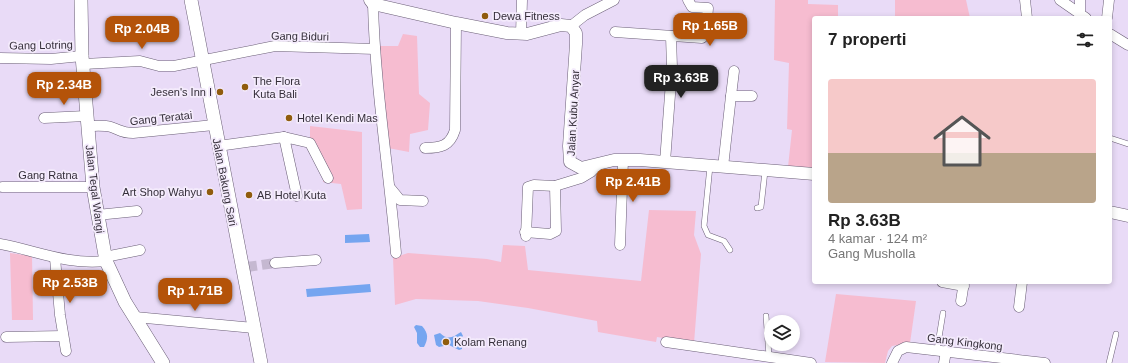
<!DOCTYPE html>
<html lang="id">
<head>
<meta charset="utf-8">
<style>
  :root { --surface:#fff; --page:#f2f2f2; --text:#222; --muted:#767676; --accent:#b45309 }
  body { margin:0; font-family:Helvetica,sans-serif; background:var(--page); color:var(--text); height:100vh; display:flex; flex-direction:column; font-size:15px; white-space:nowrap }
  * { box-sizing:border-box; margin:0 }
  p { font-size:13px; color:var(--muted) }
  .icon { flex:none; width:22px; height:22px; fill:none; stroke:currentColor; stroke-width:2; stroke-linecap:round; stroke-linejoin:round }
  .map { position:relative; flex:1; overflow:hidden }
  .sheet { position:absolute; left:812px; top:16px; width:300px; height:268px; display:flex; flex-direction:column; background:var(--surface); border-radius:4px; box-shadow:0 2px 6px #0003 }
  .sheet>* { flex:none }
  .buttons { position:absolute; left:764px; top:315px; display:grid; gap:8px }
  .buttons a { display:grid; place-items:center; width:36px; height:36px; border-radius:50%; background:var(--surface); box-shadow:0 2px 6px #0003; font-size:20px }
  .price { position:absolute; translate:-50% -34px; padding:0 9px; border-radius:8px; background:var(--accent); color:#fff; font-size:13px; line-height:26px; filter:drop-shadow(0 1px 2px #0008) }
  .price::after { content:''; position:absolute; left:50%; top:24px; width:12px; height:9px; margin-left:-6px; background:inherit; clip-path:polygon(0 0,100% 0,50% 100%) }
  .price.selected { background:#222; color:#fff }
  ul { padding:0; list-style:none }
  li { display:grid; align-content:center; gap:8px; height:212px; padding:0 16px }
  li span { display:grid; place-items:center; height:124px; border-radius:4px; color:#555 }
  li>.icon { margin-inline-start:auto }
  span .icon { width:72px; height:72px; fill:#fffc; stroke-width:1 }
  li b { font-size:17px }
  h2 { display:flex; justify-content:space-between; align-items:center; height:48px; padding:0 16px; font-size:17px }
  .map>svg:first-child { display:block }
</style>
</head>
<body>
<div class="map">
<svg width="1128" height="363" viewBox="0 0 1128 363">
  <rect width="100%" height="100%" fill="#e9dbf7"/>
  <g fill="#f6bcd0">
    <path d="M775,0H808V4L838,5V18H814V170L788,167L792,130L787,129L789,63L774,60Z"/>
    <path d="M895,0H966L970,18H895Z"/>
    <path d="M403,34L417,36L419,94L430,103L428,130L410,134L409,152L388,148L378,46H398Z"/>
    <path d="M310,126L362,132V209L347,210L341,184L323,182V163L310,151Z"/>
    <path d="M649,210L696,211L694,235L701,254L694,343L657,337L656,342L598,332L597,321L528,308L478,301L416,299L395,305L393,258L408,253L487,259L501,262L503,245L525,246L528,270L641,281Z"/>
    <path d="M10,253L32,256L33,320H12Z"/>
    <path d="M836,294L916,301L910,343L892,346L888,351L885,363L825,362Z"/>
  </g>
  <g fill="#75a5f0">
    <path d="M369,234L370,242L345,243V235Z"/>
    <path d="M370,284L371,292L307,297L306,289Z"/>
    <path d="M416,325L422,326C429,334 428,339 424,347H420L417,343V333L414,327Z"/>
    <path d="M461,332L463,336L457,342L459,346H462V349L459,350L449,345L439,347L436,345L434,335L440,333C448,341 453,337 461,332Z"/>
  </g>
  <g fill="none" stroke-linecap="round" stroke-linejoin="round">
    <path stroke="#c5b8d1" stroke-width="10" stroke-dasharray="10 5" stroke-linecap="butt" d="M247,267L275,263"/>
    <g stroke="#6b5f77" stroke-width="6">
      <g id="service">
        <path d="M1110,138L1128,144"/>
        <path d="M710,166L704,226L708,235L724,241L730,250"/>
        <path d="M757,208L761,207L765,171"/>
        <path d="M766,316L769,356"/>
        <path d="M937,350L943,313"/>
        <path d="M1109,363L1116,334"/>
      </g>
    </g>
    <g stroke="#6b5f77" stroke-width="11">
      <g id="minor">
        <path d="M1025,0L1027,18"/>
        <path d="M1060,0L1086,18"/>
        <path d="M373,4C375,87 389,170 396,253"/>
        <path d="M1080,13V0"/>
        <path d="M1107,18L1109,0"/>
        <path d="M571,26L585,15L614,0"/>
        <path d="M615,32L702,38L706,34L708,8L692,7L688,0"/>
        <path d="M521,34L522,0"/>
        <path d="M1110,34L1128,45"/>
        <path d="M0,58L51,59L82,56"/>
        <path d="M84,64L140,61L159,66H174L275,46L375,49"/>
        <path d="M734,71L731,96H752"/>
        <path d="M44,118L86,116"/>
        <path d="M88,126C95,126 104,125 111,127C121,130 120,133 133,133L214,125"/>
        <path d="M218,146L284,137"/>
        <path d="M425,148C441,148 450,146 455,130L456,23"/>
        <path d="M665,162L672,68L671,36"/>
        <path d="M723,167L731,96"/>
        <path d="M2,187H93"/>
        <path d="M391,189L400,200L423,201"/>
        <path d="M297,196L284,137L310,143L328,178"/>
        <path d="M97,215L137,211"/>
        <path d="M525,232L550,234L556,231L555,186"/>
        <path d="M526,236L528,187L534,185L555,186L581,178L591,172L600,163"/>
        <path d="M0,244C38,251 66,265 106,261"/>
        <path d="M620,245L623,160"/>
        <path d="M105,257L140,250"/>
        <path d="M55,258L60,315L66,351"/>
        <path d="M275,263L316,260"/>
        <path d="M942,282L964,286"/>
        <path d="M961,301L964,282"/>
        <path d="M1019,307L1022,282"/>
        <path d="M135,317L254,328"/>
        <path d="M6,337L63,336"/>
        <path d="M666,342L811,363"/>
        <path d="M892,363L898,351L906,347L1045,363"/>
        <path d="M944,363L946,351"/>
      </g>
    </g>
    <g stroke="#6b5f77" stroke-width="13">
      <g id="tertiary">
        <path d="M370,0L373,4L456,23L507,33L527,34L561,25L571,26L576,33V44L569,146L570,162L581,168L614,160H640L814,174"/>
        <path d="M1110,212L1128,216"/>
      </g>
    </g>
    <g stroke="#6b5f77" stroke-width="14">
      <g id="secondary">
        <path d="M81,0L82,56L93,187L106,261L125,302L163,363"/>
        <path d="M191,0L261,363"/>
      </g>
    </g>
    <use href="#service" stroke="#fff" stroke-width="5"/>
    <use href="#minor" stroke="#fff" stroke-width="10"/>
    <use href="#tertiary" stroke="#fff" stroke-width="12"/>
    <use href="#secondary" stroke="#fff" stroke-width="13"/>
  </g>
  <g fill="#905c0d" stroke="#f4ebfc" stroke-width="1.5">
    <circle cx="485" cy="16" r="4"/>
    <circle cx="245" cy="87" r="4"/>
    <circle cx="220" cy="92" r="4"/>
    <circle cx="289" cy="118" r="4"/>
    <circle cx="210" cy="192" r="4"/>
    <circle cx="249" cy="195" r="4"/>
    <circle cx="446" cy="342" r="4"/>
  </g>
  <g text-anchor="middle" stroke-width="3.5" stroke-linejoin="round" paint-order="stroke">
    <g font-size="11" fill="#342e39" stroke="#f4ebfc" text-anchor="start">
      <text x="493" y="20">Dewa Fitness</text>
      <text x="253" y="85">The Flora<tspan x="253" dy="13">Kuta Bali</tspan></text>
      <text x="212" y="96" text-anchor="end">Jesen's Inn I</text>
      <text x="297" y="122">Hotel Kendi Mas</text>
      <text x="202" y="196" text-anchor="end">Art Shop Wahyu</text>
      <text x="257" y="199">AB Hotel Kuta</text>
      <text x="454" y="346">Kolam Renang</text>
    </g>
    <g font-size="11" fill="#342e39" stroke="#f4ebfc">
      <text transform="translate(300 36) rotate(1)" y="4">Gang Biduri</text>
      <text transform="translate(41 45) rotate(-1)" y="4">Gang Lotring</text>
      <text transform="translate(573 113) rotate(-87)" y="4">Jalan Kubu Anyar</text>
      <text transform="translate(161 118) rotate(-6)" y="4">Gang Teratai</text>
      <text x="48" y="179">Gang Ratna</text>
      <text transform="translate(225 182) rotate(79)" y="4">Jalan Bakung Sari</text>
      <text transform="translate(95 189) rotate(83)" y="4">Jalan Tegal Wangi</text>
      <text transform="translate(965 342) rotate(7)" y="4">Gang Kingkong</text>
    </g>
  </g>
</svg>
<div class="buttons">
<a><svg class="icon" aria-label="layers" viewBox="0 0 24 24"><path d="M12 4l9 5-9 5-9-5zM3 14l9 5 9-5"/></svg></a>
</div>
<b class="price" style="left:710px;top:47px">Rp 1.65B</b>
<b class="price" style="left:142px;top:50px">Rp 2.04B</b>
<b class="price selected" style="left:681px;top:99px">Rp 3.63B</b>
<b class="price" style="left:64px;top:106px">Rp 2.34B</b>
<b class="price" style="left:633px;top:203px">Rp 2.41B</b>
<b class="price" style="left:70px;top:304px">Rp 2.53B</b>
<b class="price" style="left:195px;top:312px">Rp 1.71B</b>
<section class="sheet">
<h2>7 properti<svg class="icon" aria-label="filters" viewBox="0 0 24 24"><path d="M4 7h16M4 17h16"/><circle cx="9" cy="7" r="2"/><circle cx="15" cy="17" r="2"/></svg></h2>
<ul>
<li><span style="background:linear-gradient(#f6c9c9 60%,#b9a48a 0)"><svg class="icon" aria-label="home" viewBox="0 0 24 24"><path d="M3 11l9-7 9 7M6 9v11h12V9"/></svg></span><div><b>Rp 3.63B</b><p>4 kamar · 124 m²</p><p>Gang Musholla</p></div></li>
</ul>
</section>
</div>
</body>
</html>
